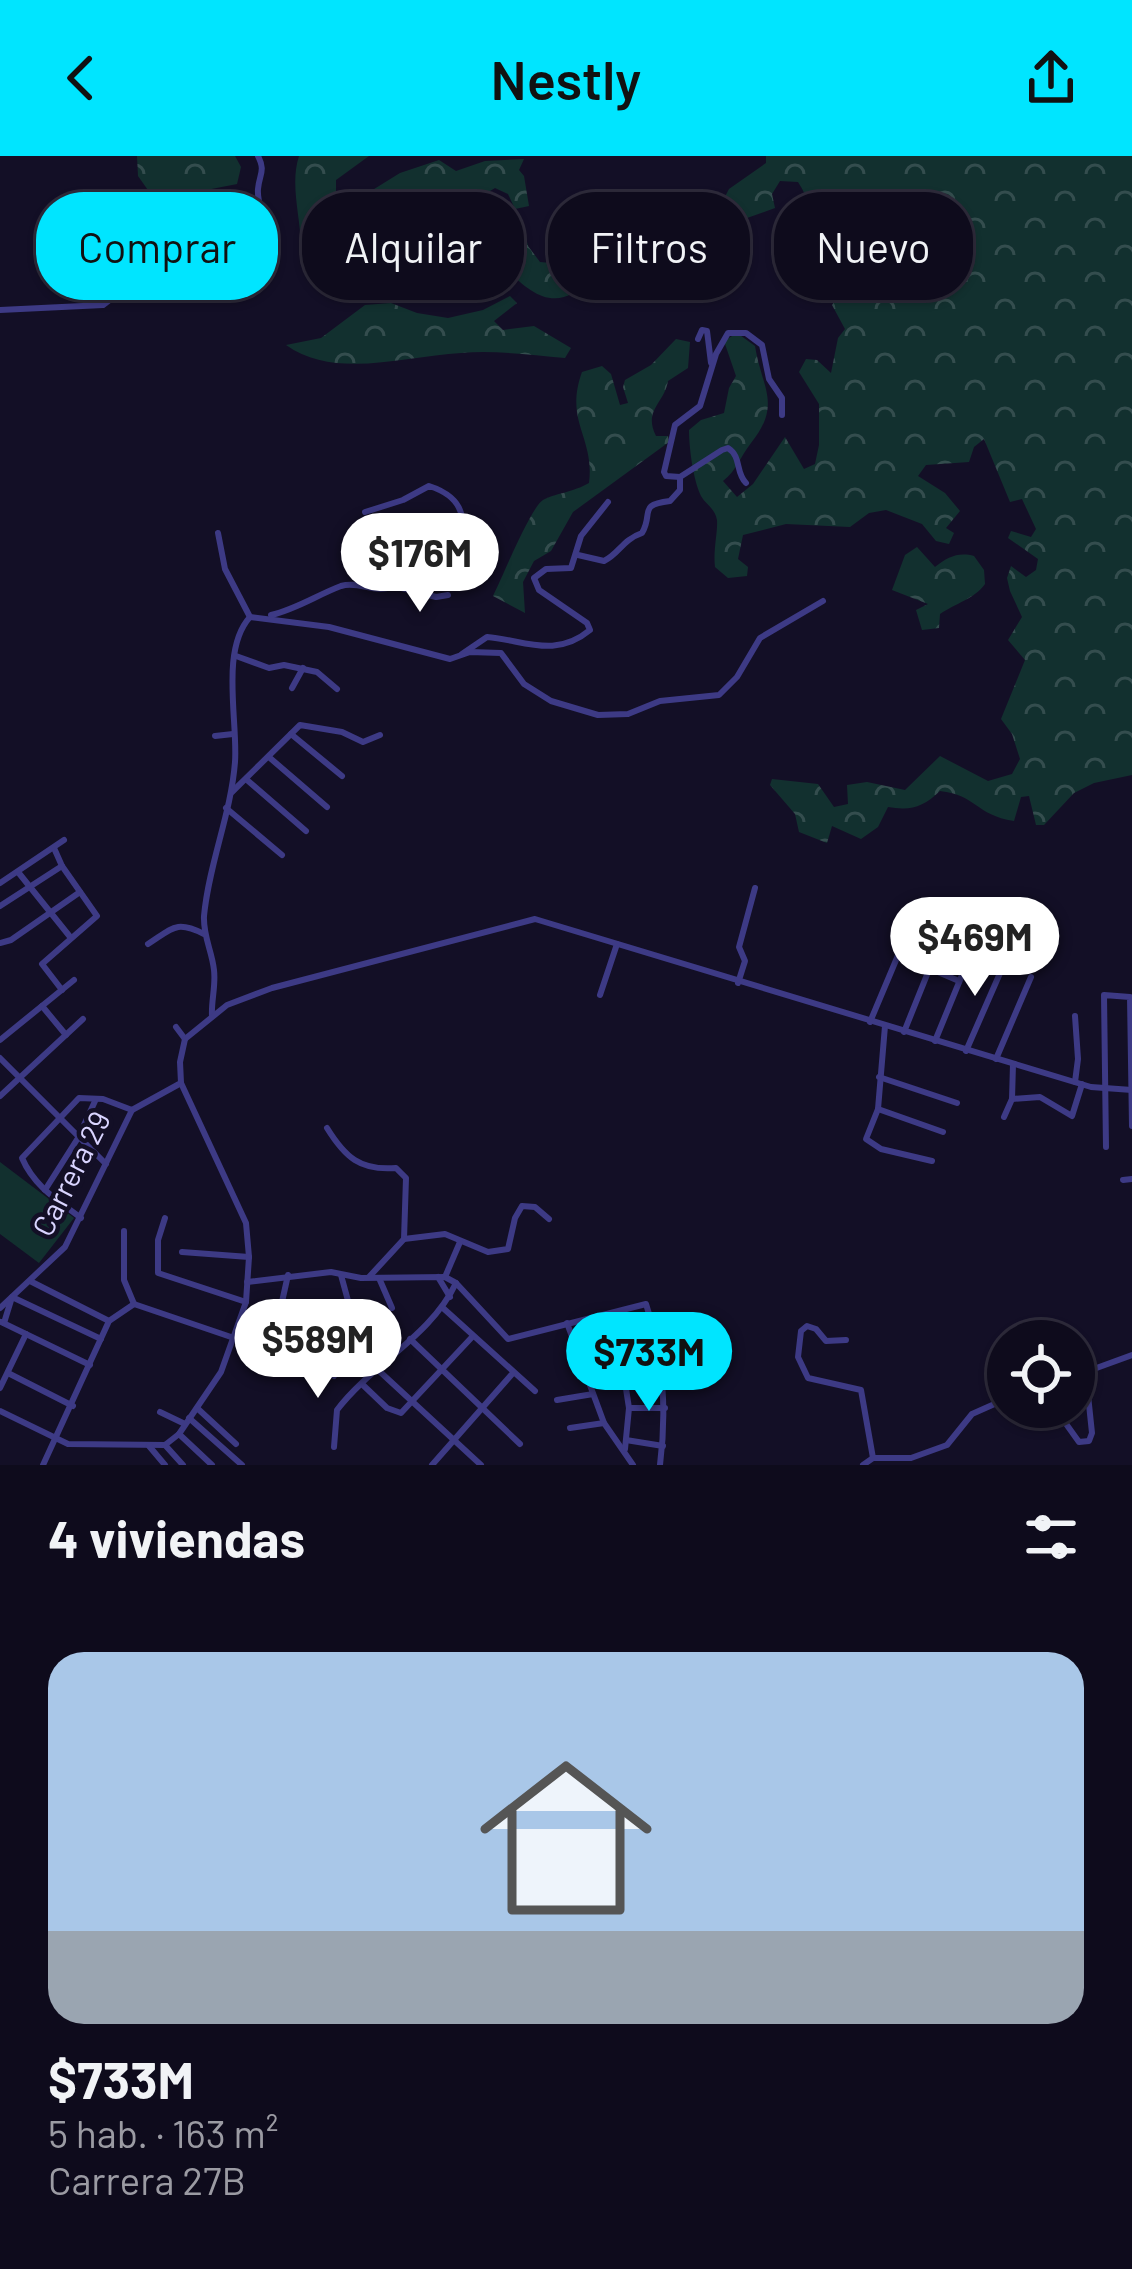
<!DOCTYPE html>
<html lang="es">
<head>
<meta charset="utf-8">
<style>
  :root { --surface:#0e0b1c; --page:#1c1929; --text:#f1f3f6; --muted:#9b9ba3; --line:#2e2b3b; --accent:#00e5ff }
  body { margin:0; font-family:Barlow,sans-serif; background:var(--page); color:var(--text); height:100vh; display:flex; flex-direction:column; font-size:45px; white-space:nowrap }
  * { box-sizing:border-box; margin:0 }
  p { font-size:39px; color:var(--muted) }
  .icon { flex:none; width:66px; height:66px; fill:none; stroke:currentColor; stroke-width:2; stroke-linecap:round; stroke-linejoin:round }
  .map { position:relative; height:1309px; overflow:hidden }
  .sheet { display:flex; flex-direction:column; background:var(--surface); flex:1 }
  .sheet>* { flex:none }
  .guide { position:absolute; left:36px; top:36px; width:1062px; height:108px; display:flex; gap:24px }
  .tools { position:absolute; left:987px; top:1164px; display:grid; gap:24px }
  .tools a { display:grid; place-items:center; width:108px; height:108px; border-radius:50%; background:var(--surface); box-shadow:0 3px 9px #0004,0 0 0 3px var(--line); font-size:60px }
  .price { position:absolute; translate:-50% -102px; padding:0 27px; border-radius:42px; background:#fff; color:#222; font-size:39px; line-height:78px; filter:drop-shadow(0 3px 6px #0008) }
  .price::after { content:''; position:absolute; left:50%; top:72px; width:36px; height:27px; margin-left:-18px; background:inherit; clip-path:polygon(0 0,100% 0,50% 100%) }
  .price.active { background:var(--accent); color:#111 }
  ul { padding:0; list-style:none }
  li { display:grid; align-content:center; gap:24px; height:636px; padding:0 48px }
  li+li { border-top:3px solid var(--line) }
  li span { display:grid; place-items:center; height:372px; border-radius:36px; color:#555 }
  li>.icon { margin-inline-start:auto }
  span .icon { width:216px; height:216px; fill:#fffc; stroke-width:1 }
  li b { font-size:51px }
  h2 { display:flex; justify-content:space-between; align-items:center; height:144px; padding:0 48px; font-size:51px }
  .tag { padding:0 42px; border-radius:48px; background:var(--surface); box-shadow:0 3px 9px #0004,0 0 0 3px var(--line); font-size:42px; line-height:108px }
  .tag.active { background:var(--accent); color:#111 }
  header { display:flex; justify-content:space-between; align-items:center; height:156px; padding:0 48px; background:var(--accent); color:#111; font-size:54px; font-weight:600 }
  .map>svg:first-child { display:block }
</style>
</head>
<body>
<header><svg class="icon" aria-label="back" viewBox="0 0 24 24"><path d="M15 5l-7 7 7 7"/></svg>Nestly<svg class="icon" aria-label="share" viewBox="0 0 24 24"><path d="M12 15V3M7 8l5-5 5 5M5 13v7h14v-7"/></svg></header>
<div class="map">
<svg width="1132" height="1309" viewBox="0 0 1132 1309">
  <defs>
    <pattern id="forest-crowns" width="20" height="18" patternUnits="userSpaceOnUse" patternTransform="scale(3)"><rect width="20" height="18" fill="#12302f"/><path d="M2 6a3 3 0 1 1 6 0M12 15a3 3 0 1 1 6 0" fill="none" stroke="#344d4e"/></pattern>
  </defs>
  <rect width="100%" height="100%" fill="#130f26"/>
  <path fill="#12302f" d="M0,1006L74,1062L39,1107L0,1078Z"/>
  <g fill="url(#forest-crowns)">
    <path d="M137,0H235L241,11L237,28L155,44L138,20Z"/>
    <path d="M299,0H369L336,24V44L350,48L400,17L439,4L456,15L485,5L524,3L519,14L524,20L529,50L515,53L508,38L495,32L446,61C463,81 500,74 524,73L528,90L540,106L561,108L582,100L592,120C555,165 526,133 496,103L436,96L424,79L391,74L362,102L377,117C342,131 324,112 301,89C300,58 290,28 299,0Z"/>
    <path d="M766,0H1132V619L1094,627L1074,637L1044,669H1036L1029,640L1021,641L1014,665C975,659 977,639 940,635C923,651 911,655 888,651L878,671L861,683L832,670L827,687L799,676L795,658L770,629L772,623L818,628L834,651L848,648L847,629L867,626L905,634L940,600L988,625L1012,618L1020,603L1012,578L1001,563L1025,504L1008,484L1022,461L1010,435L1007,422L1011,410L1026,421L1036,414L1038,403L1008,382L1011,375L1031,381L1036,373L1022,343L1010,346L984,283L974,291L969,306L926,309L918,320L945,337L960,355L946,372L954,377L949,388L936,385L922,368L886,354L869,357L850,371L786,368L743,379L738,403L748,411L747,420L728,422L715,411C713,393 718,376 717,364C715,352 706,349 701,340C693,324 689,291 689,274L701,264L724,257L729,232L736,220L724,185L737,177L755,190C762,233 782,248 751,287C740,301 737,314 723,325L737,341L753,328L785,281L804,313L815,308L819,289V248L799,216L806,203L817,204L831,217L838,182L845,173L832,149L855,116C844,92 838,96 824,79C813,65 809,42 798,26L780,25L772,38L775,52L747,62L742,72L743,83L737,90L710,70L729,33L766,7Z"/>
    <path d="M510,140L517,147L494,165L503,174L534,170L571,192L565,202C530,199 495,194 461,197C405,200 335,224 286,189L321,182L365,149L391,147L417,157L448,162L483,154Z"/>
    <path d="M676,183L690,186L688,212L668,225C664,248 643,254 656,280H668L669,286L573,356L551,395L534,405L523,426L525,457L493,440C502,422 531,351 543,344C553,338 574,336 589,327C595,281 564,266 582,216L602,210L611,218L620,249L628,247L623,231L625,224L651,209Z"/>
    <path d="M917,391L935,411C948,401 958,396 974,400L984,414L985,428C974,443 956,447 940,458L939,472L922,474L916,454L928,448L892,434L905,399Z"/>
  </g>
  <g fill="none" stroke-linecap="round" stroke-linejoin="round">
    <g stroke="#3d3a85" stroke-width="6">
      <path d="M0,154L103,149L116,139C117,83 158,67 210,63C226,61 242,64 258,59C262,48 257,44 258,33C259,19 266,15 258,0"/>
      <path d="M698,183L702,174L707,175L711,207"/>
      <path d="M680,321L666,320L664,316L675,269L700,250L716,198L728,177H746L762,189L769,223L782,242V259"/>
      <path d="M411,374L454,375"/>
      <path d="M218,377L225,413L250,461"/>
      <path d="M578,399L604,405C620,397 622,384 642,377C654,357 637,349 670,345L680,334V321L722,294L728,292C742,301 735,316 746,327"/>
      <path d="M394,430L436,441L448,439"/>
      <path d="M271,459C297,453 317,439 341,430C358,425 372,436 387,432C400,430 404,414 414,407C432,393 451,383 462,362C460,345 445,335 429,330L403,344L365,356"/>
      <path d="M462,498L487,481C524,484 555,503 590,474L587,467L539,434L534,422L546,413L571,412L581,380L608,346"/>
      <path d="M236,500L269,512L284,509L317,516L337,533"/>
      <path d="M292,532L303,512"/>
      <path d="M291,578L342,620"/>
      <path d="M215,580L233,578"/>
      <path d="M270,602L327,651"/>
      <path d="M247,624L306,675"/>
      <path d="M232,636L300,569L342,576L363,586L380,579"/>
      <path d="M226,652L282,699"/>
      <path d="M54,692L62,710L97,760L42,808L62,834"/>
      <path d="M18,716L71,782"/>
      <path d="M0,727L64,684"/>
      <path d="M0,750L62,710"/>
      <path d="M0,787L11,784L80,736"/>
      <path d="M148,788C173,772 176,764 204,778"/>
      <path d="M898,799L959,825"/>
      <path d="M738,827L745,805L739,791L755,732"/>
      <path d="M600,839L617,788"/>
      <path d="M42,850L66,879"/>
      <path d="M212,860C211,845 216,830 214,814C212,795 203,780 204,760C209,707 231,658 235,606C238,565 220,494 250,461L329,471L450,503L470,496L501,497L524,528L551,545L598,559L628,558L660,545L719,539L737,521L760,482L823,445"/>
      <path d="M1075,860L1078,903L1075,926"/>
      <path d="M870,866L915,759"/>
      <path d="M885,870L878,953L866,983L881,993L932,1005"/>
      <path d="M176,871L185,883"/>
      <path d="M904,876L947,769"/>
      <path d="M0,884L74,824"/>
      <path d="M935,885L976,785"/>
      <path d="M966,895L1004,808"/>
      <path d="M0,902L106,1008"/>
      <path d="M996,903L1031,821"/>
      <path d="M879,921L957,947"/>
      <path d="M0,940L83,863"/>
      <path d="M1012,943L1040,941L1072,960L1082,928"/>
      <path d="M878,953L943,976"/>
      <path d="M132,954L181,927"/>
      <path d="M1004,961L1012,943L1013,908"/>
      <path d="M327,972C345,1001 360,1015 396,1012L406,1022L404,1083L369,1121"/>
      <path d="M1106,991L1104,839L1130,841L1132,970"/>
      <path d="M1123,1024L1132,1023"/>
      <path d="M45,1034L78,982L96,943"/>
      <path d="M81,1062C57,1044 34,1030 22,1002L79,942L103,943L132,954"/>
      <path d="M165,1062L158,1084V1117L246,1146"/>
      <path d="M124,1075V1124L134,1148"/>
      <path d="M404,1083L445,1078L488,1096L508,1093L515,1062L522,1050L535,1051L549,1063"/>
      <path d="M182,1096L249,1101"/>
      <path d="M288,1119L273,1186L334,1220"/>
      <path d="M341,1119L353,1163"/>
      <path d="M438,1121L450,1141"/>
      <path d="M445,1121L460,1086"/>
      <path d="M379,1122L392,1152"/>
      <path d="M30,1125L109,1165"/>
      <path d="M247,1126L331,1116L361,1122L445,1121L456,1127L508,1183L646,1148C663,1200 667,1255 660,1309"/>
      <path d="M282,1146L307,1156L342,1179"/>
      <path d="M0,1152L65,1091L132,954"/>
      <path d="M443,1152L535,1235"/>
      <path d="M1,1166L90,1209"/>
      <path d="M4,1167L12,1141L101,1183"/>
      <path d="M567,1167L604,1267L633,1309"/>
      <path d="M410,1183L520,1288"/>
      <path d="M846,1184L826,1185L816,1173L807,1170L801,1175L798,1201L808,1222L861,1234L873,1302"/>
      <path d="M377,1213L481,1309"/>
      <path d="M8,1217L73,1250"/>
      <path d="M363,1229L387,1252L401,1257L473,1180"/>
      <path d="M0,1232L26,1178"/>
      <path d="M557,1244L593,1238"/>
      <path d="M1054,1251L1079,1286L1089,1285L1092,1277L1086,1220L1091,1214L1132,1199"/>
      <path d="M197,1252L236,1288"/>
      <path d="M629,1252H665"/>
      <path d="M0,1255L68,1288L165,1289L179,1278L221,1216L246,1146L249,1101L246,1067L181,927L180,906L185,883L227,849L272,832L535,763L1091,931L1132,934"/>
      <path d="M160,1256L185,1268"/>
      <path d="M189,1262L242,1309"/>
      <path d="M570,1272L604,1267"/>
      <path d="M179,1278L212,1309"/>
      <path d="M626,1284L663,1290"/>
      <path d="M165,1289L183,1309"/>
      <path d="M149,1290L165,1309"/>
      <path d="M334,1291L337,1254C372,1208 431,1180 456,1127"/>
      <path d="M625,1293L629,1252L624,1220L660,1215"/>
      <path d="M43,1309L109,1165L134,1148L234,1182"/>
      <path d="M432,1309L513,1217"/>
      <path d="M863,1309L873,1302H911L947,1289L972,1258L1008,1242"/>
    </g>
  </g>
  <g text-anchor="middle" stroke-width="9" stroke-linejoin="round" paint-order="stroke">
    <g font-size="30" fill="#d9d4ff" stroke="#130f26">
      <text transform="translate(72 1018) rotate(-63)" y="10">Carrera 29</text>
    </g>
  </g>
</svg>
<div class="tools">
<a><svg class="icon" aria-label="locate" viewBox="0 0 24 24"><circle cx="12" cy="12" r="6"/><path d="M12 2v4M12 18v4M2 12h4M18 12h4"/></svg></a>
</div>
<b class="price" style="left:420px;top:459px">$176M</b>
<b class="price" style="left:975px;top:843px">$469M</b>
<b class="price" style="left:318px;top:1245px">$589M</b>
<b class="price active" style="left:649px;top:1258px">$733M</b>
<div class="guide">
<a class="tag active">Comprar</a>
<a class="tag">Alquilar</a>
<a class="tag">Filtros</a>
<a class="tag">Nuevo</a>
</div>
</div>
<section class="sheet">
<h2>4 viviendas<svg class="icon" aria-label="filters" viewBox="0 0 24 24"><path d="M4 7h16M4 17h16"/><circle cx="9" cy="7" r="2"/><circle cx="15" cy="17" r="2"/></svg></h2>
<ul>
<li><span style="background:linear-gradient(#a9c7e8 75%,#9aa5b1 0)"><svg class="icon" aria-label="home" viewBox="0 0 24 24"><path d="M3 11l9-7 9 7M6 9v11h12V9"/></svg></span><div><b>$733M</b><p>5 hab. · 163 m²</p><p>Carrera 27B</p></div></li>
</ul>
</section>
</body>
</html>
